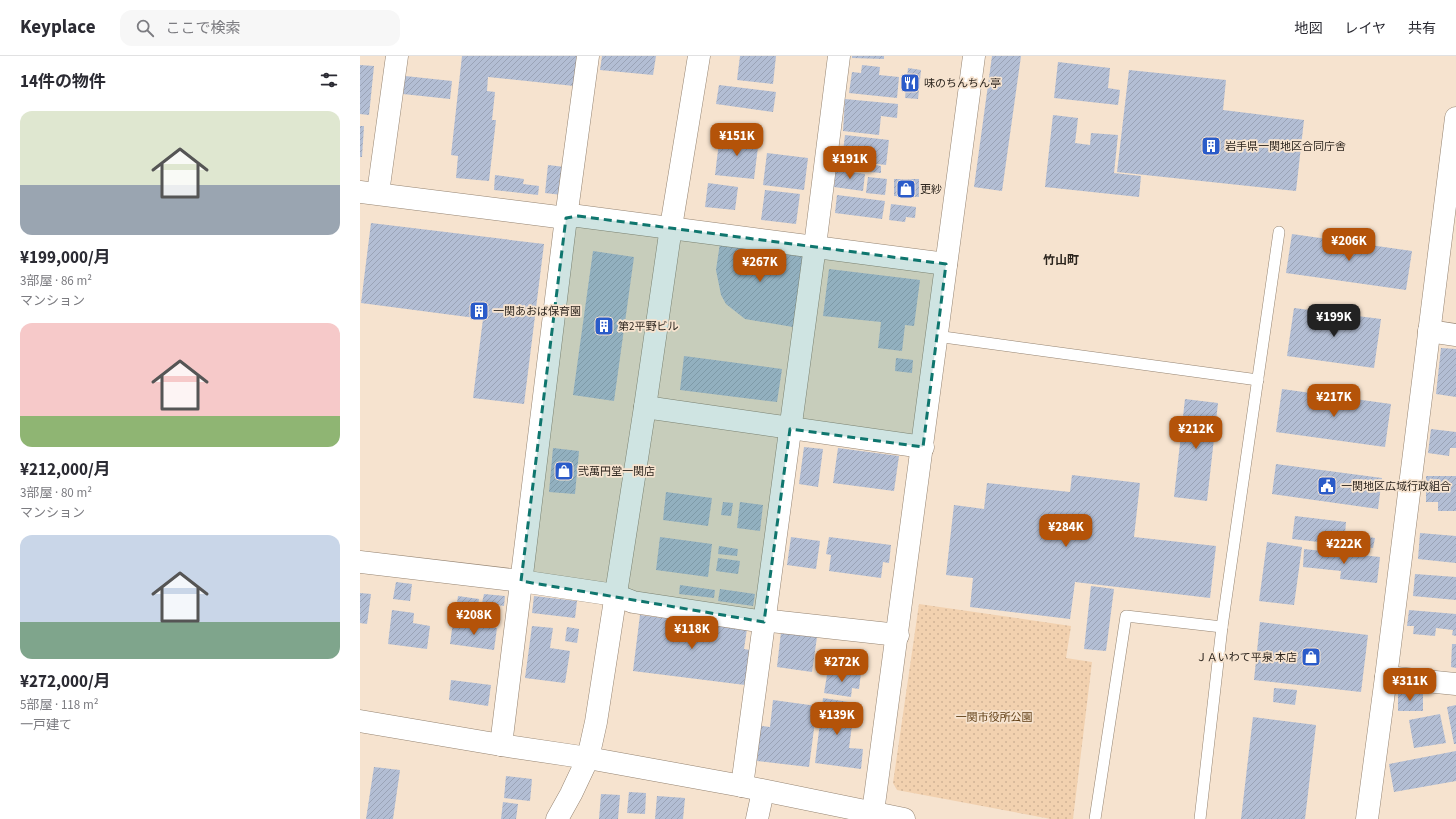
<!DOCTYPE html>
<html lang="ja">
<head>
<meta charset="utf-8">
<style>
  :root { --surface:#fff; --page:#f7f7f7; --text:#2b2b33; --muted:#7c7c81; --line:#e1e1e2; --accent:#b45309 }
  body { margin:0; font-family:"Source Sans 3","Noto Sans JP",sans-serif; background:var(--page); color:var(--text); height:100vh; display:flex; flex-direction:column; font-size:15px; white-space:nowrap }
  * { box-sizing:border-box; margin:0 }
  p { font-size:13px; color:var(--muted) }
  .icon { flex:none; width:22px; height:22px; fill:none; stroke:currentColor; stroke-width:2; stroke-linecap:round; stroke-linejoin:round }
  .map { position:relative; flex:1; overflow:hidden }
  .drawer { display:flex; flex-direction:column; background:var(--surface); width:360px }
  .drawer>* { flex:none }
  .price { position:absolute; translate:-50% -34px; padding:0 9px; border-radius:8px; background:var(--accent); color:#fff; font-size:13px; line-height:26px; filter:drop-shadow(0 1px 2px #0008) }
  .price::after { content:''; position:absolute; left:50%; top:24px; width:12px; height:9px; margin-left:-6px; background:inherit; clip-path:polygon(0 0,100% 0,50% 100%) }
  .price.on { background:#222; color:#fff }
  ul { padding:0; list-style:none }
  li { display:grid; align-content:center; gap:8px; height:212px; padding:0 20px }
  li span { display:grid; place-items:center; height:124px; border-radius:12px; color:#555 }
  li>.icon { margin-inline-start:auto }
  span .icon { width:72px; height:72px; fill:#fffc; stroke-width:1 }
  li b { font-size:17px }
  h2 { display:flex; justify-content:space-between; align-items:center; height:48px; padding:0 20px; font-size:17px }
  header { display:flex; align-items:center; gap:24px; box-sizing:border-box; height:56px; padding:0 20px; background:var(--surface); border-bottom:1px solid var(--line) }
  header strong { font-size:19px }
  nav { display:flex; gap:22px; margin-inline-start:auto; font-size:14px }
  .search { width:280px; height:36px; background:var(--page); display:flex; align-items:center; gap:10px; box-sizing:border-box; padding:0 14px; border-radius:12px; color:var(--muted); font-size:15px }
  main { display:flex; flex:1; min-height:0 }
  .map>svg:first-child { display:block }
</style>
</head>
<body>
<header>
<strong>Keyplace</strong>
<div class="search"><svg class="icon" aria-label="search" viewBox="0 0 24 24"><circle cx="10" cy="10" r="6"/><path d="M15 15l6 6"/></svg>ここで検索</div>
<nav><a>地図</a><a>レイヤ</a><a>共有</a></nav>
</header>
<main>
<section class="drawer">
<h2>14件の物件<svg class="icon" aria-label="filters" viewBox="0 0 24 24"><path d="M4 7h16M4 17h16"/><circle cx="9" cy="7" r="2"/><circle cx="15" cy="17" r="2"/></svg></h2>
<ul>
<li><span style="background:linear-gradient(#dfe7d0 60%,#9aa5b1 0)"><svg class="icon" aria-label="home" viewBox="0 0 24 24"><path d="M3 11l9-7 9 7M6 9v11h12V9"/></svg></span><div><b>¥199,000/月</b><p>3部屋 · 86 m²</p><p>マンション</p></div></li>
<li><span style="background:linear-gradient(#f6c9c9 75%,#8fb573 0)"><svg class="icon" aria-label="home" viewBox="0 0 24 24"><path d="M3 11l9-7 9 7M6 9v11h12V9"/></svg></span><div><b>¥212,000/月</b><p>3部屋 · 80 m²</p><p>マンション</p></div></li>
<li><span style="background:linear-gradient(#c9d6e8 70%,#7fa58c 0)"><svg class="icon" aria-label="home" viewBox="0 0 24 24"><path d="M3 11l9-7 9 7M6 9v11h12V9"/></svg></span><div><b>¥272,000/月</b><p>5部屋 · 118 m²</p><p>一戸建て</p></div></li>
</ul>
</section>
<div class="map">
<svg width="1096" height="763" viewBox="0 0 1096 763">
  <defs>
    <pattern id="green-dots" width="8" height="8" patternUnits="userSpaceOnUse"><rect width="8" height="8" fill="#f2d1af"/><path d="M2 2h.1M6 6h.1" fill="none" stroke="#d0b396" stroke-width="1.8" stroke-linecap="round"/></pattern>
    <pattern id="building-hatch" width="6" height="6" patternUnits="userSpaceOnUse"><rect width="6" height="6" fill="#b3bed4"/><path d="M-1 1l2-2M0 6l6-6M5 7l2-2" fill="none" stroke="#9aa3b6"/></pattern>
  </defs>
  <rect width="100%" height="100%" fill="#f6e3cf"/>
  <path fill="url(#green-dots)" d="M559,548L711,570L706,602L732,606L713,763H691L537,734L533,727Z"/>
  <g fill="url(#building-hatch)">
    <path d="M102,0H217L214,30L128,21L127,35L135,36L132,64H136L129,125L96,122L98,100L91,99Z"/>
    <path d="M242,0H296L293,19L240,14Z"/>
    <path d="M380,0H416L413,28L377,24Z"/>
    <path d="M492,0H524V3L492,2Z"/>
    <path d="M632,0H661L642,135L614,131Z"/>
    <path d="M698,6L750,12L748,32L760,34L758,49L694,42Z"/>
    <path d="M0,9L14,10L9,59L0,58Z"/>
    <path d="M502,9L520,11L519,19L539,21L537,42L489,37L492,16L501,17Z"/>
    <path d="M548,12L561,14L558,43L545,42Z"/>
    <path d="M769,14L866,24L863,54L944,64L936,135L757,116Z"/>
    <path d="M45,20L92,25L90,43L43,38Z"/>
    <path d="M359,29L416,36L413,56L356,48Z"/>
    <path d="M485,43L538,48L537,62L521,60L519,79L483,75Z"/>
    <path d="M693,59L718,62L715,87L730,89L731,77L758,79L754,117L781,120L779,141L685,131Z"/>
    <path d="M0,70H4L2,101H0Z"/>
    <path d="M360,78L399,83L394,123L355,119Z"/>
    <path d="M485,79L529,84L526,109L482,104Z"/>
    <path d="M407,97L448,102L444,134L403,129Z"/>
    <path d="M511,108L521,110V117L510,116Z"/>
    <path d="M188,109L205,111L202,139L185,137Z"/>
    <path d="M476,114L505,118L503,135L474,131Z"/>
    <path d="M135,119L164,123L163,128L179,130L178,139L134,134Z"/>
    <path d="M508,121L527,123L525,139L506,137Z"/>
    <path d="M534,123H559V141L534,140Z"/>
    <path d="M348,127L378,131L375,154L345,151Z"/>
    <path d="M405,134L440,138L436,168L401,164Z"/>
    <path d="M477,139L525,145L522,163L475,157Z"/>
    <path d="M531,148L556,151L555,162L546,161L545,166L529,164Z"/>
    <path d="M11,167L184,188L164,348L113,342L123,263L1,247Z"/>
    <path d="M932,178L1052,195L1046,234L926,217Z"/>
    <path d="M360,187L443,199L433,271L385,263L366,248L361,239L356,214Z"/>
    <path d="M233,195L274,201L254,345L213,339Z"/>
    <path d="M469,213L560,224L554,270L545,269L542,295L518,292L521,266L463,260Z"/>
    <path d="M934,252L1021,263L1014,312L927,300Z"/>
    <path d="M1081,292L1096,293V341L1076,338Z"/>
    <path d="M324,300L422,313L417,346L320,334Z"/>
    <path d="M536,302L553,304L552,317L535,315Z"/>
    <path d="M922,333L1031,348L1025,391L916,376Z"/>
    <path d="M825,343L858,347L847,445L814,441Z"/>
    <path d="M1071,373L1096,376V392H1090L1089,400L1068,397Z"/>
    <path d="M444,391L463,393L458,431L439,428Z"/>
    <path d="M193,392L219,395L215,438L189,436Z"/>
    <path d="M478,392L539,400L534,435L473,427Z"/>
    <path d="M916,408L1022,422L1018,453L912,438Z"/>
    <path d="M712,419L780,427L774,481L856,490L850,542L715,526L710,563L610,551L613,522L586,519L594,449L624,453L627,427L710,436Z"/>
    <path d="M1066,420H1096V455H1078V446H1066Z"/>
    <path d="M306,436L352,442L348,470L303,464Z"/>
    <path d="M363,446L373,447L371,460L361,459Z"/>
    <path d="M380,446L403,449L400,475L377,472Z"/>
    <path d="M935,460L986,466L985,478L1015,482L1013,492L932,483Z"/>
    <path d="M1060,477L1096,480V507L1058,503Z"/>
    <path d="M300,481L352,488L348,521L296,514Z"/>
    <path d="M431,481L460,485L456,513L427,509Z"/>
    <path d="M469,481L531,489L529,507L523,506L521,522L469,515L471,499L466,498Z"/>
    <path d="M907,486L942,491L934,549L899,545Z"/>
    <path d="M359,490L378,493L377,500L358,498Z"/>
    <path d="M944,493L1020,501L1017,527L980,523L981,515L943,511Z"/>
    <path d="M358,502L380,505L378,518L356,515Z"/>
    <path d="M1055,518L1096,521V544L1053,540Z"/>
    <path d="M36,526L52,528L50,545L33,543Z"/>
    <path d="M320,529L355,534L354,542L319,538Z"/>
    <path d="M731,530L754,533L746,595L724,593Z"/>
    <path d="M360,533L395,538L393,550L358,545Z"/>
    <path d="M0,537L11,538L7,568L0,567Z"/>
    <path d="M124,538L145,540L144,550L122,547Z"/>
    <path d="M98,540L119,543L116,564L95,561Z"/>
    <path d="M174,540L217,545L215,562L172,557Z"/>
    <path d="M32,554L54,557L53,567L70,570L67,593L28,588Z"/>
    <path d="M1049,554L1096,558V580L1092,579L1093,574L1076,572L1075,580L1053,578L1054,570H1047Z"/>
    <path d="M280,559L387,573L384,593L390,594L385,629L273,615Z"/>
    <path d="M93,566L137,572L134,594L90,588Z"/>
    <path d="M900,566L1008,579L1001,636L894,624Z"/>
    <path d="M172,570L193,572L190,592L210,595L205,627L165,622Z"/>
    <path d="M207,571L219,573L217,587L205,585Z"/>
    <path d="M421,576L457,581L452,616L417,611Z"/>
    <path d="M1092,588H1096V612L1091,611Z"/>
    <path d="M468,613L501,617L499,633L492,632L491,641L464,637Z"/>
    <path d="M91,624L131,629L128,650L89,644Z"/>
    <path d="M914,632L937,634L935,649L913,646Z"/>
    <rect x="1038" y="638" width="25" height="17"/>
    <path d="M463,642L495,647L489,692L503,693L501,713L455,707Z"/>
    <path d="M413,644L457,650L449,711L397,705L401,670L410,671Z"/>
    <path d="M1096,649V688H1094L1087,651Z"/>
    <path d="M1080,658L1086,687L1054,692L1049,664Z"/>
    <path d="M893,661L956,669L945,763H881Z"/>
    <path d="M1096,695V725L1034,736L1029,708Z"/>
    <path d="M14,711L40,714L33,763H6Z"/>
    <path d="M146,720L172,723L170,745L144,742Z"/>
    <path d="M269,736L286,737L285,758L267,757Z"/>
    <path d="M241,738L260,739L258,763H239Z"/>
    <path d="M297,740L325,742L323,763H295Z"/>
    <path d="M143,746L158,748L156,763H141Z"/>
  </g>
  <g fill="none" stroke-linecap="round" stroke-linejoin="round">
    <g stroke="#958472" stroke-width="12">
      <g id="lane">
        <path d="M576,280L898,324"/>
        <path d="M735,763L766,560L862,571"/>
        <path d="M840,763L862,571L919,176"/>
      </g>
    </g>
    <g stroke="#958472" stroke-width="23">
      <g id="street">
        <path d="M0,136L206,162L218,160L586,208"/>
        <path d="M18,137L37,0"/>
        <path d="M1069,275L1096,279"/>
        <path d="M285,351L563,391"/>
        <path d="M255,539L273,546L404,566L411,565L538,579"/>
        <path d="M1026,621L1096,628"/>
        <path d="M141,689L206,162L228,0"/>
        <path d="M382,730L455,190L479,0"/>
        <path d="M513,756L614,0"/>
        <path d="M397,763L403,735"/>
        <path d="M1007,763L1026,621L1096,62"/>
      </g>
    </g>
    <g stroke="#958472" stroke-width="23">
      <g id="secondary">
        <path d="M0,506L161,525L255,539"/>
        <path d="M0,665L141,689L228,702L382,730L544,763"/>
        <path d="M197,763L211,738L228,702L236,666L285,351L311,171L339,0"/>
      </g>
    </g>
    <use href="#lane" stroke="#fff" stroke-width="11"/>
    <use href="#street" stroke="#fff" stroke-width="22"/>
    <use href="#secondary" stroke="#fff" stroke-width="22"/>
  </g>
  <path fill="#0f766e" fill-opacity="0.2" stroke="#0f766e" stroke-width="3" stroke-dasharray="8 5" stroke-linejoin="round" d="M218,160L586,208L563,391L430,373L404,566L161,525L206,162Z"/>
  <defs>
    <g id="restaurant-square" transform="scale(1)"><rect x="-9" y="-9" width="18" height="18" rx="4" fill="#2a5bc9" stroke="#f6e3cf"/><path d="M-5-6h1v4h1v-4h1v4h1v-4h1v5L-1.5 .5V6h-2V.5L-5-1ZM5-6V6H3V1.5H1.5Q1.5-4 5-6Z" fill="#fff"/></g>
    <g id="building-square" transform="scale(1)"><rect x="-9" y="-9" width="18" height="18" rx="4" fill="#2a5bc9" stroke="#f6e3cf"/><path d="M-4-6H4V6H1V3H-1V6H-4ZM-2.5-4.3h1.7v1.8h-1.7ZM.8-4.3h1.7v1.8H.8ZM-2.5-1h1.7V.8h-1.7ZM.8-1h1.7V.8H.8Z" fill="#fff"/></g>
    <g id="shop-square" transform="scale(1)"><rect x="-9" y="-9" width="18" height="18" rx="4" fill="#2a5bc9" stroke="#f6e3cf"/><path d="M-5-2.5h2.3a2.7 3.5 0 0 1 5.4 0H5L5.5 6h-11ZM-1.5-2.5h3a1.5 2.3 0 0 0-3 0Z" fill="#fff"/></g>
    <g id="civic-square" transform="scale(1)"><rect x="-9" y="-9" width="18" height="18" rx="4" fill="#2a5bc9" stroke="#f6e3cf"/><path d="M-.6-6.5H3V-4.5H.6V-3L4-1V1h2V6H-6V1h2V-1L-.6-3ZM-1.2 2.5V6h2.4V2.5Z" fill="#fff"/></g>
  </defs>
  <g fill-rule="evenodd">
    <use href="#restaurant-square" x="550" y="27"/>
    <use href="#building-square" x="851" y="90"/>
    <use href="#shop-square" x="546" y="133"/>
    <use href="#building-square" x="119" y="255"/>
    <use href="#building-square" x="244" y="270"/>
    <use href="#shop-square" x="204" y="415"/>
    <use href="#civic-square" x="967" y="430"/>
    <use href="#shop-square" x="951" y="601"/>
  </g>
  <g text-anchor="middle" stroke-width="3.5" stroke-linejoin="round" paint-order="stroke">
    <g font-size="11" fill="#2c251e" stroke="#f6e3cf" text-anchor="start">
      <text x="564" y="31">味のちんちん亭</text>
      <text x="865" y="94">岩手県一関地区合同庁舎</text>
      <text x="560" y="137">更紗</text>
      <text x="133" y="259">一関あおば保育園</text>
      <text x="258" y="274">第2平野ビル</text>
      <text x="218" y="419">弐萬円堂一関店</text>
      <text x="981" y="434">一関地区広域行政組合</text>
      <text x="937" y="605" text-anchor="end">ＪＡいわて平泉 本店</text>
    </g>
    <g font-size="11" fill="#624017" stroke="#f6e3cf">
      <text x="634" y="665">一関市役所公園</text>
    </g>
    <g font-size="12" font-weight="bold" fill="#2c251e" stroke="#f6e3cf">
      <text x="701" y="208">竹山町</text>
    </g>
  </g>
</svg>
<b class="price" style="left:377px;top:101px">¥151K</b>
<b class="price" style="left:490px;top:124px">¥191K</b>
<b class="price" style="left:989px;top:206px">¥206K</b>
<b class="price" style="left:400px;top:227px">¥267K</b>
<b class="price on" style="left:974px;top:282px">¥199K</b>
<b class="price" style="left:974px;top:362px">¥217K</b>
<b class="price" style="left:836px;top:394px">¥212K</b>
<b class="price" style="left:706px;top:492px">¥284K</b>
<b class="price" style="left:984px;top:509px">¥222K</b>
<b class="price" style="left:114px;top:580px">¥208K</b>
<b class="price" style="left:332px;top:594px">¥118K</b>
<b class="price" style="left:482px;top:627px">¥272K</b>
<b class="price" style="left:1050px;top:646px">¥311K</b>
<b class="price" style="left:477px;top:680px">¥139K</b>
</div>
</main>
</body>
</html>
